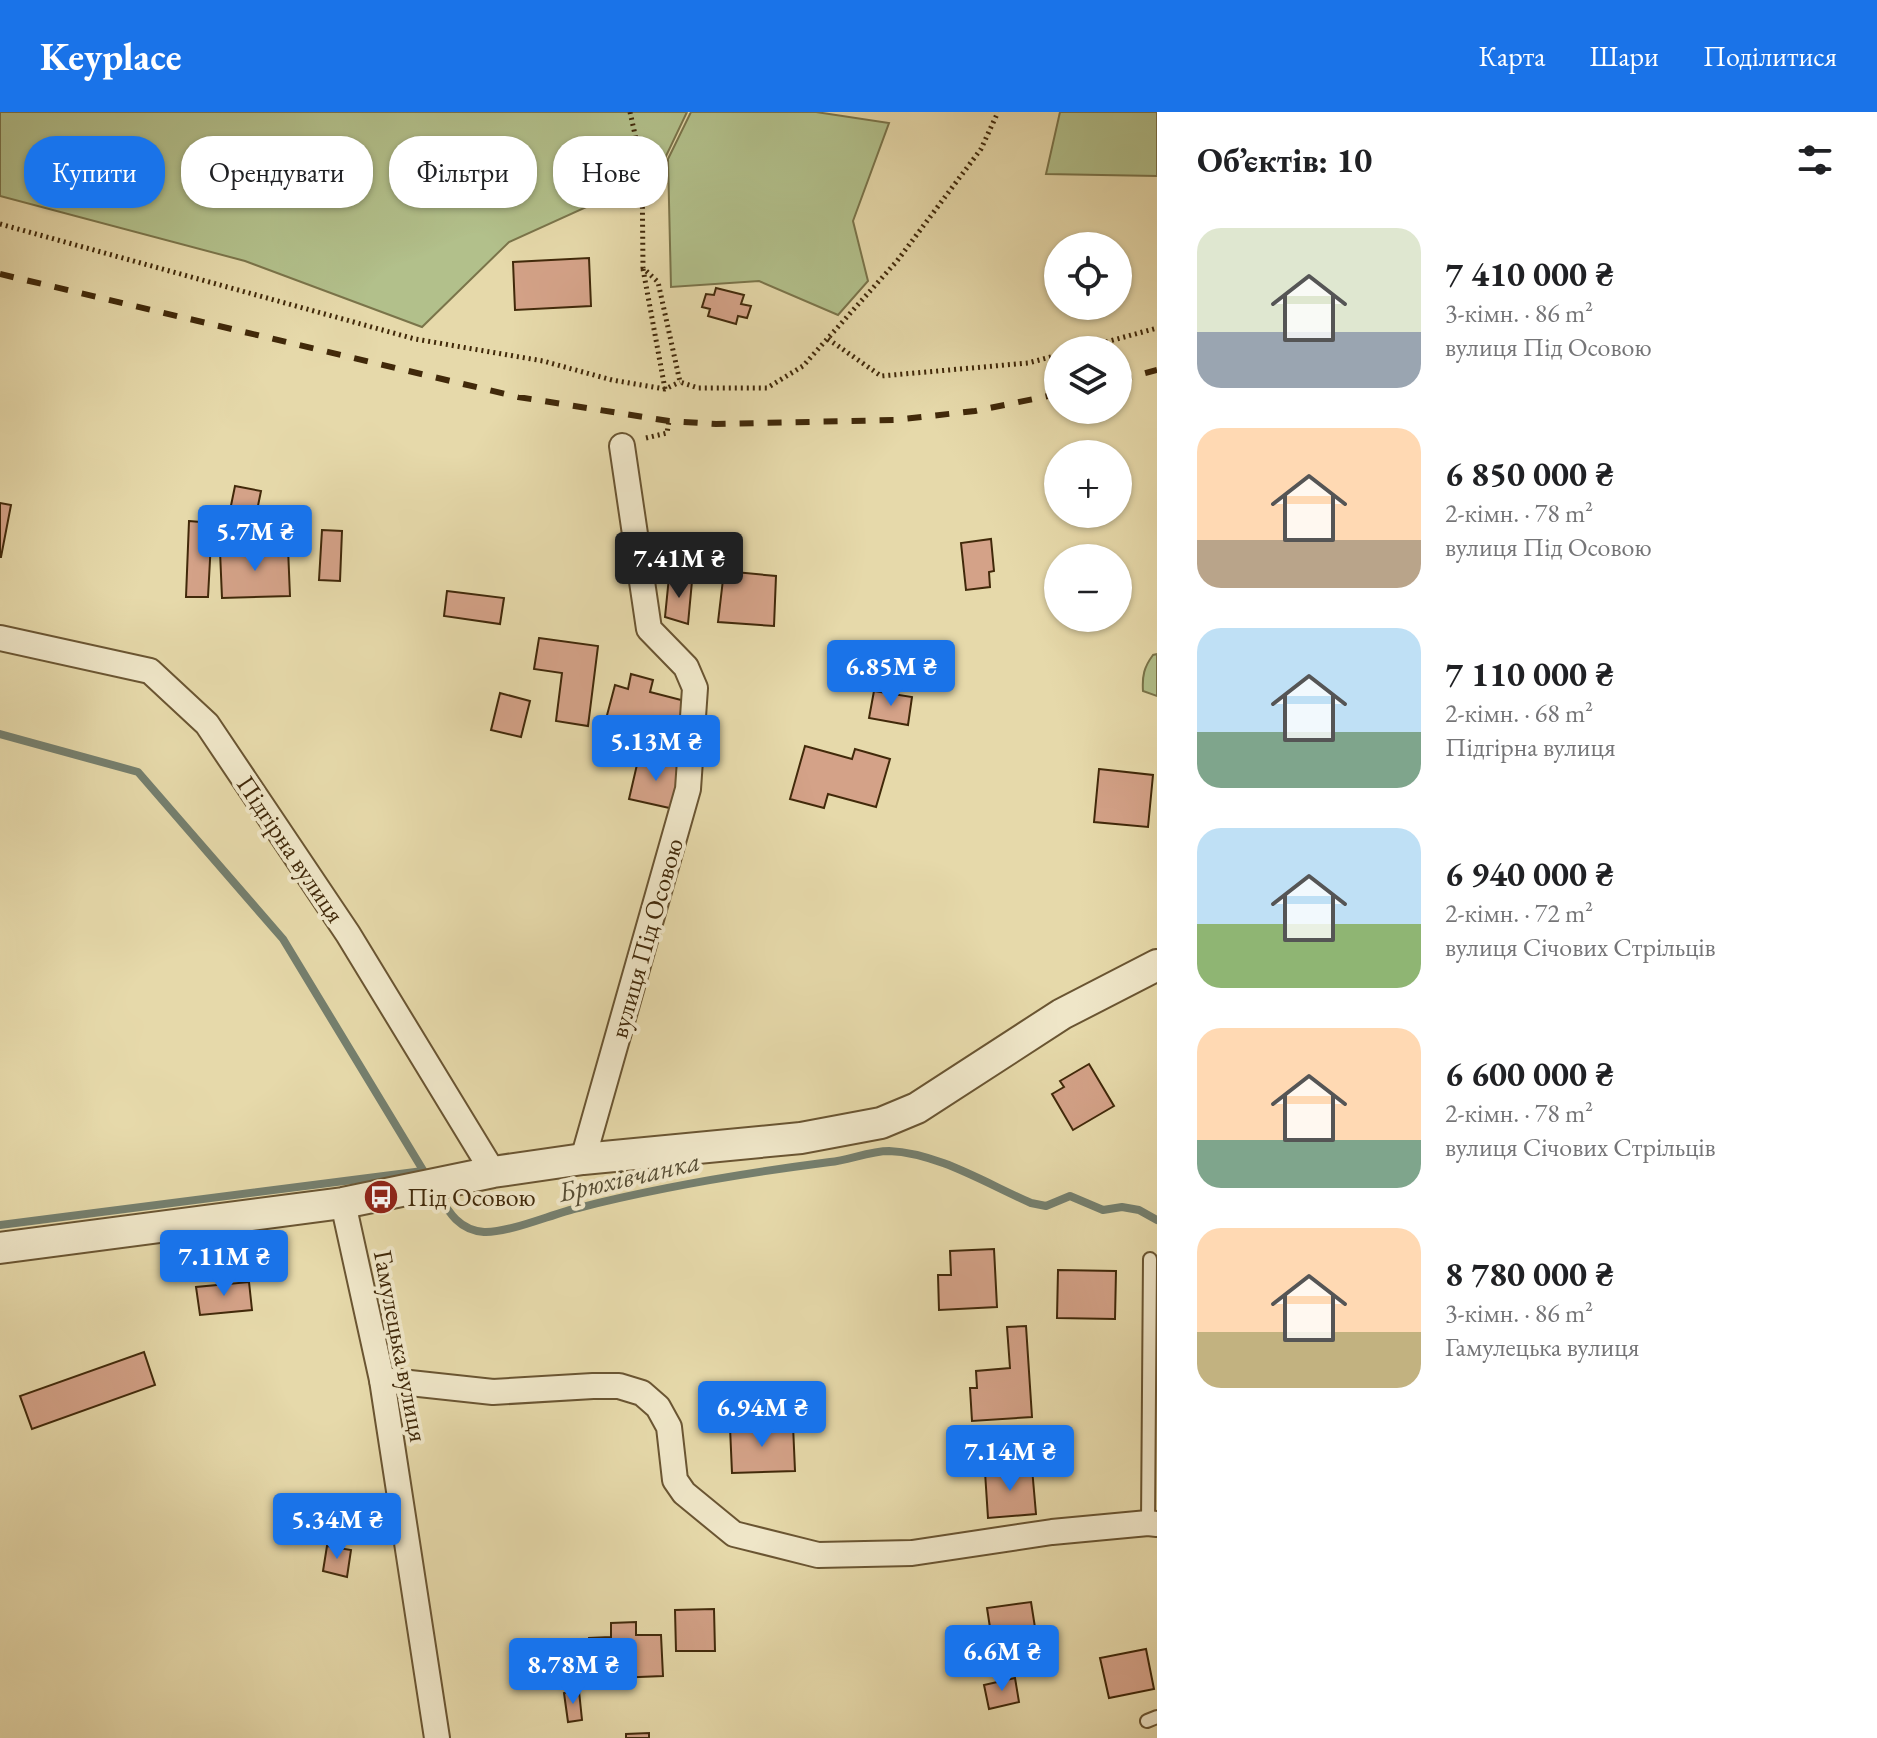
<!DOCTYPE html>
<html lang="uk">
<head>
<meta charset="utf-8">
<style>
  :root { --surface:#fff; --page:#f6f6f6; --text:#202124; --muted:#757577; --accent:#1a73e8 }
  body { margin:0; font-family:"EB Garamond",serif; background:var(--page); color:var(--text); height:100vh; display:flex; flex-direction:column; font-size:30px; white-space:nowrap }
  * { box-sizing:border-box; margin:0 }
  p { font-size:26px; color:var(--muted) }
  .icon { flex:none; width:44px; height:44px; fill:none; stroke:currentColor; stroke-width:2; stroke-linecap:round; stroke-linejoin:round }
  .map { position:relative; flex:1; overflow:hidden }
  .side { display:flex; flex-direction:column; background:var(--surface); width:720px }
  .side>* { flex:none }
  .hud { position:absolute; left:24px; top:24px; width:760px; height:72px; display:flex; gap:16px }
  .tools { position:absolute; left:1044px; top:120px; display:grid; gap:16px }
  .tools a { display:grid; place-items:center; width:88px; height:88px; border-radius:50%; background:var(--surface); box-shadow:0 2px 6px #0004; font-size:40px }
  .price { position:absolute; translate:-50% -68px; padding:0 18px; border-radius:8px; background:var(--accent); color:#fff; font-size:26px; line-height:52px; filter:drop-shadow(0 2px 4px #0008) }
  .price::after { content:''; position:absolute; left:50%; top:48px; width:24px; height:18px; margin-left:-12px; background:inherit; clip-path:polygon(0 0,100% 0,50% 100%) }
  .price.on { background:#222; color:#fff }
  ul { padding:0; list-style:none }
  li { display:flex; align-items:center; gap:24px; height:200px; padding:0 40px }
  li span { display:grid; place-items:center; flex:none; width:224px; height:160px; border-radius:24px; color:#555 }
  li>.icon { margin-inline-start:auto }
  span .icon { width:96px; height:96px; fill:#fffc; stroke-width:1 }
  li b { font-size:34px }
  h2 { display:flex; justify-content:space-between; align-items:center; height:96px; padding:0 40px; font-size:34px }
  .pill { padding:0 28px; border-radius:32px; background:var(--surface); box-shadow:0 2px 6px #0004; font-size:28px; line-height:72px }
  .pill.on { background:var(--accent); color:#fff }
  header { display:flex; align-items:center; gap:48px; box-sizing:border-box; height:112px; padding:0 40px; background:var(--accent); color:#fff }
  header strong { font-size:38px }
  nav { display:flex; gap:44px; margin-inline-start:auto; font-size:28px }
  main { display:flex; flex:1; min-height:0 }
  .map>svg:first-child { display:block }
</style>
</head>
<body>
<header>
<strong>Keyplace</strong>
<nav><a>Карта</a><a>Шари</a><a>Поділитися</a></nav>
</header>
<main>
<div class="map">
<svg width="1157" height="1626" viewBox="0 0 1157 1626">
  <rect width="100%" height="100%" fill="#e6d9aa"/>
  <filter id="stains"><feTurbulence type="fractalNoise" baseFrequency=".0025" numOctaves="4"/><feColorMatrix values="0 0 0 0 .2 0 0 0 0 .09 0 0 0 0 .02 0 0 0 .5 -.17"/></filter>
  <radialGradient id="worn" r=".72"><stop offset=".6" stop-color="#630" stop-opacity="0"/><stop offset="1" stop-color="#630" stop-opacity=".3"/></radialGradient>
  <g fill="#b2c08b" stroke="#7a744a" stroke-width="2">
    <path d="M0,0H687L657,63L509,130L422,215L245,149L0,84Z"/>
    <path d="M691,0H816L889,11L853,109L868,169L838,203L759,169L671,175L668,47Z"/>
    <path d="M1060,0H1157V64L1046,62Z"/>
    <path d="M1157,542V584L1143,579C1142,564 1144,555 1153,543Z"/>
  </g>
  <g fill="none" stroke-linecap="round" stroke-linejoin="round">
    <g stroke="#757f6e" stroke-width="8">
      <path d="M0,622L138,660L283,827L429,1068"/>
      <path d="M436,1079C448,1099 458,1118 484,1120C509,1121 552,1102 578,1096C660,1075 745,1061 830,1050C849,1048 870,1039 889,1039C938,1041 987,1072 1031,1091L1046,1094L1070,1084L1103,1098L1122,1095L1139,1098L1157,1108"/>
      <path d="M0,1113L423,1059"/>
    </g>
  </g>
  <g fill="#d4a288" stroke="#41290a" stroke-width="2">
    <path d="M589,146L591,194L515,198L513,150Z"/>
    <path d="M716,176L744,183L741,192L751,194L747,206L738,204L736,212L708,204L710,197L702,195L706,182L714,183Z"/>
    <path d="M235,374L261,379L252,423L226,418Z"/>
    <path d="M0,391L11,393L1,445H0Z"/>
    <path d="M189,409L212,411L208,485H186Z"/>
    <path d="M322,418L342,419L340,469L319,468Z"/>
    <path d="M991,427L994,459L989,460L990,475L966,478L961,431Z"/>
    <path d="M288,436L290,484L222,486L220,439Z"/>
    <path d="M724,459L776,464L774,514L718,510Z"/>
    <path d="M669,465L692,469L688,512L665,505Z"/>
    <path d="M447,479L504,486L500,512L444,504Z"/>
    <path d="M539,526L598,534L588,614L556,609L562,561L534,557Z"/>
    <path d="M631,562L653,568L650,580L685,589L673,639L649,633L653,618L606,607L615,573L628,577Z"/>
    <path d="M874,579L912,585L908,613L869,606Z"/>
    <path d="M500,581L530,589L521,625L491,618Z"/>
    <path d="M805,634L852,647L855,637L890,647L876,695L828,682L824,696L790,687Z"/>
    <path d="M639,644L683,654L674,697L629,687Z"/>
    <path d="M1099,657L1153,663L1148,715L1094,710Z"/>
    <path d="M1089,952L1114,994L1073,1018L1052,982L1064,975L1060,969Z"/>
    <path d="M994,1137L997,1195L939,1198L938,1163H951L950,1139Z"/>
    <path d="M1058,1158L1116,1159L1115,1207L1057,1206Z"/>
    <path d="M249,1170L252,1198L200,1203L196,1175Z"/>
    <path d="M1026,1214L1032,1305L972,1309L970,1276H977L976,1259L1010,1256L1007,1215Z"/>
    <path d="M144,1240L155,1273L32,1317L20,1284Z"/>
    <path d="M793,1313L795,1359L732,1361L730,1315Z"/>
    <path d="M1032,1356L1036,1402L988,1406L985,1360Z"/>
    <path d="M327,1434L351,1438L347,1465L323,1459Z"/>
    <path d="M1031,1490L1039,1541L995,1548L987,1496Z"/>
    <path d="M714,1497L715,1539H676L675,1498Z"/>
    <path d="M636,1510V1523H661L663,1564L590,1567L589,1526L611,1525V1511Z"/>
    <path d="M1146,1537L1154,1577L1109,1586L1100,1546Z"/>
    <path d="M1015,1566L1019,1590L989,1597L984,1573Z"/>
    <path d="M579,1579L582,1608L568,1610L564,1581Z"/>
    <path d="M649,1621V1626H626V1622Z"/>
  </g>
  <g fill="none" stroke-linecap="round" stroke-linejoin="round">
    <g stroke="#6a5532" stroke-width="16">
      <g id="service">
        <path d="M1148,1411L1150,1147"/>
        <path d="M1147,1609L1157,1605"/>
      </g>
    </g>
    <g stroke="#6a5532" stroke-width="28">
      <g id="minor">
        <path d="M0,526L150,559L207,612L348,822L493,1060"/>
        <path d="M583,1047L688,677L695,576L686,555L649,517L622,334"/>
        <path d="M343,1091L382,1268L437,1626"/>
        <path d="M382,1268L493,1280L593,1274H619L642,1281L658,1295L669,1315L675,1368L684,1381L734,1422L818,1443L912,1441L1052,1420L1148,1411L1157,1412"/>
      </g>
    </g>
    <g stroke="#6a5532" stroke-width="34">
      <path id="tertiary" d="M0,1136L343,1091L493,1060L583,1047L801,1026L881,1011L917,996L1062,902L1157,853"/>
    </g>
    <g stroke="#41290a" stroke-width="5" stroke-dasharray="2 4" stroke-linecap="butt">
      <path d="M630,0L642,54L643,156L658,170L680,270L698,276H767L803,254L897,149L981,37L998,0"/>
      <path d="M0,112L415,227L543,249L612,268L665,277L680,270"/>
      <path d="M643,157L665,277"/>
      <path d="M828,227L881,264L1028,251L1058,243"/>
      <path d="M1077,238L1157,216"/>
      <path d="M646,326L667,321L669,309"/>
    </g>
    <use href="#service" stroke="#efe6c8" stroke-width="12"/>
    <use href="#minor" stroke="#efe6c8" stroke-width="24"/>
    <use href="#tertiary" stroke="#efe6c8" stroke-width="30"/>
    <g stroke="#41290a" stroke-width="6" stroke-dasharray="14 14" stroke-linecap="butt">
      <path d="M0,162L518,285L669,309L716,312L894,308L975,299L1058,282"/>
      <path d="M1118,268L1157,258"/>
    </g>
  </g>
  <defs>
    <g id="bus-disc" transform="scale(1.8)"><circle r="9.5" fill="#8f2418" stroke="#efe6c8"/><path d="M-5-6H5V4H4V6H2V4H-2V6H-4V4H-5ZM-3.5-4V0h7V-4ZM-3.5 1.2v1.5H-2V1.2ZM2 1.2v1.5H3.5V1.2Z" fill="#fff"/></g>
  </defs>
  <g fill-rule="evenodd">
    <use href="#bus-disc" x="381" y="1085"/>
  </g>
  <g text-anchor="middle" stroke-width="8" stroke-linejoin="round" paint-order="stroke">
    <g font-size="26" fill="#41290a" stroke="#efe6c8">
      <text transform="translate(291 737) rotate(56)" y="9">Підгірна вулиця</text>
      <text transform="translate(646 826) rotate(-74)" y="9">вулиця Під Осовою</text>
      <text transform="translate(401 1234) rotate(79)" y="9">Гамулецька вулиця</text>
    </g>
    <g font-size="26" fill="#41290a" stroke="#efe6c8" text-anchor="start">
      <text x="407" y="1094">Під Осовою</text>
    </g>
    <g font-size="28" font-style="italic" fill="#574d34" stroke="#efe6c8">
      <text transform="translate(629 1064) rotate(-13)" y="10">Брюхівчанка</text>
    </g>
  </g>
  <rect width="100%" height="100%" filter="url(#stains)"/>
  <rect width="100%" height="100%" fill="url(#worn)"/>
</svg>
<div class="tools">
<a><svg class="icon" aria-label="locate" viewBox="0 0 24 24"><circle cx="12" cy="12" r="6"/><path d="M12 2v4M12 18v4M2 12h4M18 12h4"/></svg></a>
<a><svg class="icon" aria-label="layers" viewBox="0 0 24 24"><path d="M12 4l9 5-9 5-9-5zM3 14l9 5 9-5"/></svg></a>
<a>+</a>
<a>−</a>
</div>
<b class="price" style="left:255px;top:461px">5.7M ₴</b>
<b class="price on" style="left:679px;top:488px">7.41M ₴</b>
<b class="price" style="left:891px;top:596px">6.85M ₴</b>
<b class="price" style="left:656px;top:671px">5.13M ₴</b>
<b class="price" style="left:224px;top:1186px">7.11M ₴</b>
<b class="price" style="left:762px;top:1337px">6.94M ₴</b>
<b class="price" style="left:1010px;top:1381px">7.14M ₴</b>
<b class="price" style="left:337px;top:1449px">5.34M ₴</b>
<b class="price" style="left:1002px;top:1581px">6.6M ₴</b>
<b class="price" style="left:573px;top:1594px">8.78M ₴</b>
<div class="hud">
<a class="pill on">Купити</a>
<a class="pill">Орендувати</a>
<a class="pill">Фільтри</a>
<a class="pill">Нове</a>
</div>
</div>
<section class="side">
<h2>Об’єктів: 10<svg class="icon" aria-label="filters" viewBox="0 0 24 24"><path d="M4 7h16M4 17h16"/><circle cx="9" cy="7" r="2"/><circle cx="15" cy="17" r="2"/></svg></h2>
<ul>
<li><span style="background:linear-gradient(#dfe7d0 65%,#9aa5b1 0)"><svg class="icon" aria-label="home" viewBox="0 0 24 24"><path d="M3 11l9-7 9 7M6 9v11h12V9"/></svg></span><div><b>7 410 000 ₴</b><p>3-кімн. · 86 m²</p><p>вулиця Під Осовою</p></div></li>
<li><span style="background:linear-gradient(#ffd9b3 70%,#b9a48a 0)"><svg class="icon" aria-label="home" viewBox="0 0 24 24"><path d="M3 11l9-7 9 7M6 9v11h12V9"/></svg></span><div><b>6 850 000 ₴</b><p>2-кімн. · 78 m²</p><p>вулиця Під Осовою</p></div></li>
<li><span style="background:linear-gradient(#bfe0f5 65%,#7fa58c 0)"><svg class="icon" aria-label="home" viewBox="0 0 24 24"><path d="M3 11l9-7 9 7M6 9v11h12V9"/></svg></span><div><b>7 110 000 ₴</b><p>2-кімн. · 68 m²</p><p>Підгірна вулиця</p></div></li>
<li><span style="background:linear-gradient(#bfe0f5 60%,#8fb573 0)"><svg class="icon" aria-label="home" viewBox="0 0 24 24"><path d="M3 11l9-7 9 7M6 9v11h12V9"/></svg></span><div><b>6 940 000 ₴</b><p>2-кімн. · 72 m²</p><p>вулиця Січових Стрільців</p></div></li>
<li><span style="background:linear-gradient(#ffd9b3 70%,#7fa58c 0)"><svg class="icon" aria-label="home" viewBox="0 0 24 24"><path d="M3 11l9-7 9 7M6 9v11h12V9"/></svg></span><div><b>6 600 000 ₴</b><p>2-кімн. · 78 m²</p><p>вулиця Січових Стрільців</p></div></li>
<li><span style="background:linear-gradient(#ffd9b3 65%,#c2b280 0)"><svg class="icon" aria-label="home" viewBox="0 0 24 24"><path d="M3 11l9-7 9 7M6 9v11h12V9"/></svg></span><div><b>8 780 000 ₴</b><p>3-кімн. · 86 m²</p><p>Гамулецька вулиця</p></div></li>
</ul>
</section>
</main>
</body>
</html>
